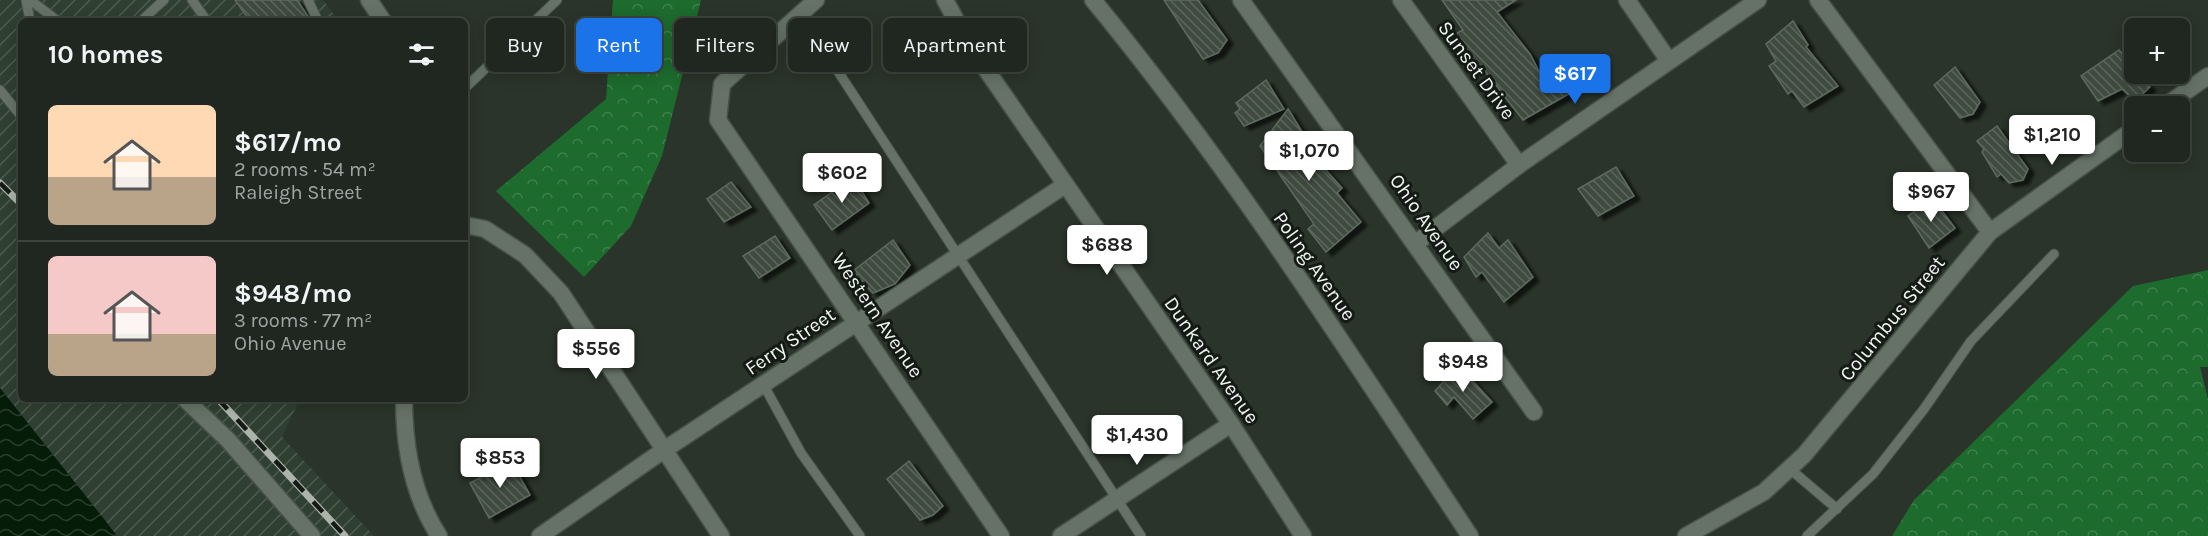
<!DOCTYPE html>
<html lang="en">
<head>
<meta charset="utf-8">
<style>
  :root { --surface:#202720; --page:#282f29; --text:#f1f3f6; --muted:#a2a5a5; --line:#3d443e; --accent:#1a73e8 }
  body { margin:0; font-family:Karla,sans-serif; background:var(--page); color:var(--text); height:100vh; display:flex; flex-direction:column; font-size:22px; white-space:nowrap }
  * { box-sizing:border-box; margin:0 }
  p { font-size:20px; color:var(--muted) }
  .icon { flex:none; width:33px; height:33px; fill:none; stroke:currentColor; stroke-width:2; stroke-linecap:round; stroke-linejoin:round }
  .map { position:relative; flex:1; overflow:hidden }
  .drawer { position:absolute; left:18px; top:18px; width:450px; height:384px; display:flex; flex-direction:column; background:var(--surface); border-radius:9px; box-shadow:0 3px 15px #0003,0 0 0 2px var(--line) }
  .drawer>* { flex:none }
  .banner { position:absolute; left:486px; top:18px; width:570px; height:54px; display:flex; gap:12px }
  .controls { position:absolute; left:2124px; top:18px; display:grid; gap:12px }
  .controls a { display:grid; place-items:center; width:66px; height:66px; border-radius:9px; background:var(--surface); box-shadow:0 3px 15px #0003,0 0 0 2px var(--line); font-size:30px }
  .price { position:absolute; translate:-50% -51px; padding:0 14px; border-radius:6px; background:#fff; color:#222; font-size:20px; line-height:39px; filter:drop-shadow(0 2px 3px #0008) }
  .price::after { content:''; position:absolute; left:50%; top:36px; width:18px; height:14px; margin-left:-9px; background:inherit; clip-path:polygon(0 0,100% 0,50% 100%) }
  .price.on { background:var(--accent); color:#fff }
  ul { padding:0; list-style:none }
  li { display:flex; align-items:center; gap:18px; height:150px; padding:0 30px }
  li+li { border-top:2px solid var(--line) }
  li span { display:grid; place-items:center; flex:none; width:168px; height:120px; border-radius:9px; color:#555 }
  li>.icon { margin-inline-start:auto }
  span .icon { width:72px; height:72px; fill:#fffc; stroke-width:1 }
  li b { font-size:26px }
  h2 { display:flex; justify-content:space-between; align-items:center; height:72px; padding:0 30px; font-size:26px }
  .chip { padding:0 21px; border-radius:9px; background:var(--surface); box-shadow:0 3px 15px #0003,0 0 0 2px var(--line); font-size:21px; line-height:54px }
  .chip.on { background:var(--accent); color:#fff }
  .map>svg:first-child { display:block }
</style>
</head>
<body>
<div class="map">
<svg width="2208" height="536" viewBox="0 0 2208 536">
  <defs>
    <pattern id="industrial-furrows" width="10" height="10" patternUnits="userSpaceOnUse" patternTransform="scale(1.5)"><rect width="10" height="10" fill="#2f3f31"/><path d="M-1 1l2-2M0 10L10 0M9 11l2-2" fill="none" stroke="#4d5c4f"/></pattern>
    <pattern id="forest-crowns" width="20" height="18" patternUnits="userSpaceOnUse" patternTransform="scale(1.5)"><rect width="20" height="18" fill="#1d6b2d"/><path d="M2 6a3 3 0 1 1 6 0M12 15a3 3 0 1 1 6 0" fill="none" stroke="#3e814c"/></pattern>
    <pattern id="water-waves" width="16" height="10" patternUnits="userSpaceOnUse" patternTransform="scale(1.5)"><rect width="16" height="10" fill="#051c09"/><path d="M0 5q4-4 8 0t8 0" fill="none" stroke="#2a3e2d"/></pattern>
    <pattern id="building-back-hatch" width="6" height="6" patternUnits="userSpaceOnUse" patternTransform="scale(1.5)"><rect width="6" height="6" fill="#404b41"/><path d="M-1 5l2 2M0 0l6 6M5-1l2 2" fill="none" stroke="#5c665d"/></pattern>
    <filter id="shadow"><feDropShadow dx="6" dy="4" stdDeviation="1.5" flood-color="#0009"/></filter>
  </defs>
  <rect width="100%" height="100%" fill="#2a342a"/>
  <path fill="url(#industrial-furrows)" d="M0,0H323L339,21H21V399H300L282,437L374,536H117L0,388Z"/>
  <g fill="url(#forest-crowns)">
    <path d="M613,0H701L662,156L631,226L584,277L496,191L606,99Z"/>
    <path d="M2208,270V367H2200L2208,399V536H1892L1914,500L2133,286Z"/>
  </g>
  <path fill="url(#water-waves)" d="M0,388L104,519L117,536H0Z"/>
  <g fill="url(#building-back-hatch)" stroke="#5e6a5f" stroke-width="1.5" filter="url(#shadow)">
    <path d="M235,0H297L311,21H250Z"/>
    <path d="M1164,0H1198L1227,40L1218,53L1203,59Z"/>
    <path d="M1442,0H1516L1497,12L1530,54L1540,73L1553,66L1572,92L1523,120L1480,65L1475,67L1455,34L1463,30Z"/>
    <path d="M1793,21L1808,45L1806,47L1838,86L1804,107L1792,91L1788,94L1769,66L1776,61L1766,44Z"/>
    <path d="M2119,50L2134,68V74H2139L2150,87L2135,101L2122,89L2098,101L2081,76Z"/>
    <path d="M1955,67L1980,102L1973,114L1960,118L1934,85Z"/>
    <path d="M1266,80L1284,109L1244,126L1235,113L1240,109L1236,103Z"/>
    <path d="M1288,109L1325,169L1342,188L1337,193L1361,222L1326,252L1308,229L1314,224L1260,146Z"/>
    <path d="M1997,126L2028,169L2023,180L2009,183L2001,174L1997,177L1982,152L1984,149L1977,141Z"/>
    <path d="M1616,167L1634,196L1598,216L1578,189Z"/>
    <path d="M853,177L869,203L832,230L814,205Z"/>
    <path d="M731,182L751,207L724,222L707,199Z"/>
    <path d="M1933,199L1955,228L1929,248L1908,216Z"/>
    <path d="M1488,233L1499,248L1508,240L1533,277L1504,302L1482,272L1476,277L1464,257Z"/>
    <path d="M775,236L790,258L759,278L743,256Z"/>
    <path d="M893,240L910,265L895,284L873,293L853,271Z"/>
    <path d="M1458,365L1492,402L1473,419L1454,397L1447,405L1435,391Z"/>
    <path d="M511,461L530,495L489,518L470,483Z"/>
    <path d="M909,461L943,506L933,515L920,520L887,479Z"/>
  </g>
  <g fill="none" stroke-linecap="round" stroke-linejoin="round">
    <g stroke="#475148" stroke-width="11">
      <g id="service">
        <path d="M26,0L30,21"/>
        <path d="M30,0L58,21"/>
        <path d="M192,0L207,21"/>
        <path d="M308,0L318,21"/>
        <path d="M798,16L826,53L1141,536"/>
        <path d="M141,21L164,0"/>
        <path d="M465,88L557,0"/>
        <path d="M0,90L21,116"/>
        <path d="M763,384L801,453L860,536"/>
        <path d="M1790,469L1837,509"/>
        <path d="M1807,536L1873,474L1924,409L1971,341L2054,254"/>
      </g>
    </g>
    <g stroke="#475148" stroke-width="19">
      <g id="minor">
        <path d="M369,0L383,21"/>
        <path d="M816,0L722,84L718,120L1001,536"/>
        <path d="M1093,0C1232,169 1350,354 1470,536"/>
        <path d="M1241,0L1534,412"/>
        <path d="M1401,0L1519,165"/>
        <path d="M1627,0L1669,61"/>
        <path d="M1818,0L1990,232"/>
        <path d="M2165,106L2208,76"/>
        <path d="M465,225L485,229L525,255L561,293L721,536"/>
        <path d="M1416,243L1519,165L1758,0"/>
        <path d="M185,399L228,440L312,536"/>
        <path d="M404,399C404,446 413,496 439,536"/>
        <path d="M540,536L664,450L1065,185"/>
        <path d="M1061,536L1231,424"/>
        <path d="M1686,536L1764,492L1804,455L1990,232L2134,129"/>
      </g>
    </g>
    <g stroke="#475148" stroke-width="19">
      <path id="secondary" d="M945,0L970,46L1231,424L1303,536"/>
    </g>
    <use href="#service" stroke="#667267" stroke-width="9"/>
    <use href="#minor" stroke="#667267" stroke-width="16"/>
    <use href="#secondary" stroke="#667267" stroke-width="16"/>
    <g stroke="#abb3ab" stroke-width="7">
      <g id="rail">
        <path d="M0,183L21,204"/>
        <path d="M218,399L345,536"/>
      </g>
    </g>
    <use href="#rail" stroke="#161a16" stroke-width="4.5" stroke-dasharray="14" stroke-linecap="butt"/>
  </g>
  <g text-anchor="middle" stroke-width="6" stroke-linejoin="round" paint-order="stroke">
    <g font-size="20" fill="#f0f7f0" stroke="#161a16">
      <text transform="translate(1477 70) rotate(54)" y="7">Sunset Drive</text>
      <text transform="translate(1427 222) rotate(55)" y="7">Ohio Avenue</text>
      <text transform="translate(1315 266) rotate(55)" y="7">Poling Avenue</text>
      <text transform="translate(878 315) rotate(56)" y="7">Western Avenue</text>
      <text transform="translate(1892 318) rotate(-51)" y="7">Columbus Street</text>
      <text transform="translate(790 341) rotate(-34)" y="7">Ferry Street</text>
      <text transform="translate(1212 360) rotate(55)" y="7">Dunkard Avenue</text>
    </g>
  </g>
</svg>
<div class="controls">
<a>+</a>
<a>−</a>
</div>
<b class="price on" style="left:1575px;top:105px">$617</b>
<b class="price" style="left:2052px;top:166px">$1,210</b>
<b class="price" style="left:1309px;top:182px">$1,070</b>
<b class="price" style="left:842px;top:204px">$602</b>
<b class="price" style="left:1931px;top:223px">$967</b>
<b class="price" style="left:1107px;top:276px">$688</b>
<b class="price" style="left:596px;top:380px">$556</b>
<b class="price" style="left:1463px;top:393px">$948</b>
<b class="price" style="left:1137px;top:466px">$1,430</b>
<b class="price" style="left:500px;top:489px">$853</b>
<div class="banner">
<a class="chip">Buy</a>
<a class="chip on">Rent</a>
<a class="chip">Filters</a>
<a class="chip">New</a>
<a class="chip">Apartment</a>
</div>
<section class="drawer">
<h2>10 homes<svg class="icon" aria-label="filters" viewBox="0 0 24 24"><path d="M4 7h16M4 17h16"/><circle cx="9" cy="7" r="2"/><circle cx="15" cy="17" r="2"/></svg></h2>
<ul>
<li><span style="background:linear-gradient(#ffd9b3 60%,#b9a48a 0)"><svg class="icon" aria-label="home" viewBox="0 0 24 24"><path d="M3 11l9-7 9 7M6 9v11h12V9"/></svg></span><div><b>$617/mo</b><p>2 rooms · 54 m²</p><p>Raleigh Street</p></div></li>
<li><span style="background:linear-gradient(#f6c9c9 65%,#b9a48a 0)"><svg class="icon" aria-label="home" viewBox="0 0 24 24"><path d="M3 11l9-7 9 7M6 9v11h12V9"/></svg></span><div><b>$948/mo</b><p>3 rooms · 77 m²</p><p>Ohio Avenue</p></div></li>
</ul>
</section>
</div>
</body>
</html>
